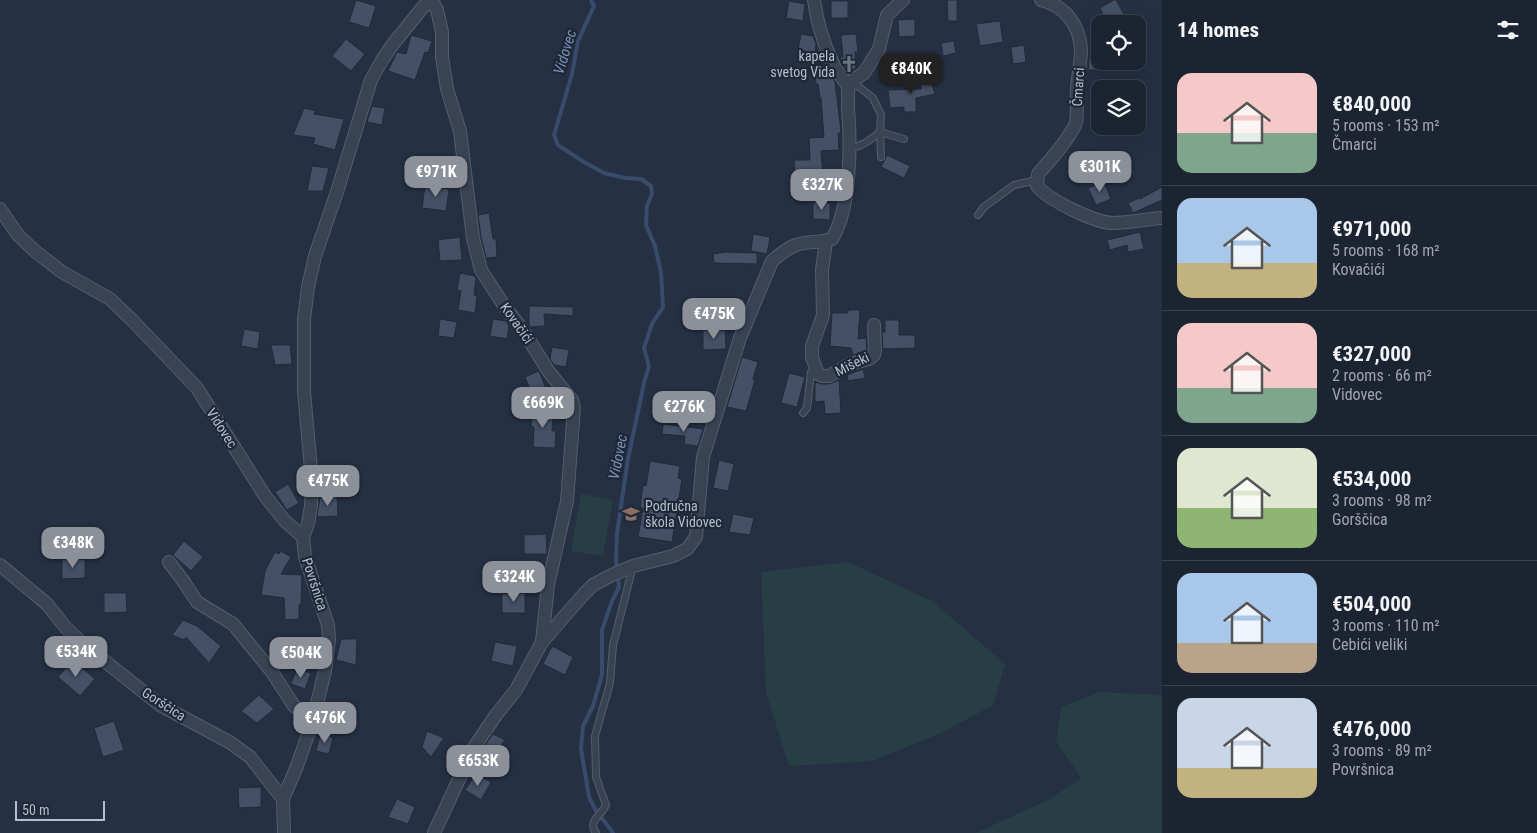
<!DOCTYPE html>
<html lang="en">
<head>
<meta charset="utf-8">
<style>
  :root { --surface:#1c2432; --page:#252c3a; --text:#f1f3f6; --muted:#a0a4ac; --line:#3a414d; --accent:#8c9099 }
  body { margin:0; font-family:"Roboto Condensed",sans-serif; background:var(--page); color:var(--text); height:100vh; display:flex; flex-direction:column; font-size:19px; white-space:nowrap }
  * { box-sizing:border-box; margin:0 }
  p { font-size:16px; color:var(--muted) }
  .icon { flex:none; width:28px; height:28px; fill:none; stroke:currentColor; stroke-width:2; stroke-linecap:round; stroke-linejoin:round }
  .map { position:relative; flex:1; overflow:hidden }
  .side { display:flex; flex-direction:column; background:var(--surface); width:375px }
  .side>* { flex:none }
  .buttons { position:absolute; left:1091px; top:15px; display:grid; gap:10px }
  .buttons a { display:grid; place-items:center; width:55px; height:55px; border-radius:10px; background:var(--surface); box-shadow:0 5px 20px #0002,0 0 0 1px var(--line); font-size:25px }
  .scale { position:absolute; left:15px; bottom:12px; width:90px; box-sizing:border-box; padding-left:5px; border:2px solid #b6becd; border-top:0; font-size:14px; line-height:18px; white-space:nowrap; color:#b6becd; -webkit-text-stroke:4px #1e2838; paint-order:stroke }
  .price { position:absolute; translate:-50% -42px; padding:0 11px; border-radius:10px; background:var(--accent); color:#fff; font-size:16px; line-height:32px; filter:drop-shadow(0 1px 2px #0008) }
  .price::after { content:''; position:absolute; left:50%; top:30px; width:15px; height:11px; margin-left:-8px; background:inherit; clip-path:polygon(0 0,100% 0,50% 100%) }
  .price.current { background:#222; color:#fff }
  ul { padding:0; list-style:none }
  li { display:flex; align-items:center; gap:15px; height:125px; padding:0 15px }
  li+li { border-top:1px solid var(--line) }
  li span { display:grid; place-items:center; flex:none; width:140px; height:100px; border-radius:15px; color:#555 }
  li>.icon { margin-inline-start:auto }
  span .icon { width:60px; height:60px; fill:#fffc; stroke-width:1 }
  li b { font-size:21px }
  h2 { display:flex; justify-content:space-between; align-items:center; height:60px; padding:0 15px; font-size:21px }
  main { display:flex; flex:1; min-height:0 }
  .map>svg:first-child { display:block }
</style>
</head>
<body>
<main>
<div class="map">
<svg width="1162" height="833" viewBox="0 0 1162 833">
  <rect width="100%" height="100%" fill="#253043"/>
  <g fill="#273f44">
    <path d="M581,494L613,500L603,556L571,551Z"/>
    <path d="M848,562L932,601L1005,664L993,705L943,732L873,761L789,766L766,693L761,572Z"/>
    <path d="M1100,692L1162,695V833H976L1048,800L1081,778L1056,741L1061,707Z"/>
  </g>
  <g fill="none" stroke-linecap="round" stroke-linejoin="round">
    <path stroke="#384b6b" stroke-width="4" d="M591,0L594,6L578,41L572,74L554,135L558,145L584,162L604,173L625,178L641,179L651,186L652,194L647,206L646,225L655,246L661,272L663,307L652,324L644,348L649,366L644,383L628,459L617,533L616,560L619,587L612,601L602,630V675L593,706L583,726L581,749L589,797L595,809L613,833"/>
  </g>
  <g fill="#445065" stroke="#202a3a">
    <path d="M356,0L376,6L369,28L349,22Z"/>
    <path d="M947,0H957V21H948Z"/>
    <path d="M1114,0H1116L1125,16L1111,24H1108L1100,8Z"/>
    <path d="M789,1L805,4L803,21L786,18Z"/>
    <rect x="831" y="1" width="17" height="17"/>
    <path d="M915,19V36L899,37L898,20Z"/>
    <path d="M1000,21L1003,42L980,46L976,24Z"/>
    <path d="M801,34L813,36L816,44L815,53L798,50Z"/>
    <path d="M856,34L858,52H855L856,68L848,72L841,61L840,57H843L841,35Z"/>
    <path d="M411,35L432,41L428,53L425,52L415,80L388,71L397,52L406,54Z"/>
    <path d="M346,39L365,54L351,71L332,56Z"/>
    <path d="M954,41L956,53L943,56L941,43Z"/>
    <path d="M1024,45L1026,62L1013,64L1011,47Z"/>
    <path d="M1089,59H1100V70H1088Z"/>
    <path d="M825,66L835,82L840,123L841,133H838L839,150L821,151L823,176L795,177L794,160H810L809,138L824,137L821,98H820L818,84H816L814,67Z"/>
    <path d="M929,72L935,94L916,98V112H904V107L890,108L888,90L921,89L919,75Z"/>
    <path d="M372,106L385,108L382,125L367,122Z"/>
    <path d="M304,108L316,111L314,114L344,119L335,150L313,144L315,138L293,135Z"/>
    <path d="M887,155L910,166L904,178L881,167Z"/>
    <path d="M312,166L329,168L323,191H307Z"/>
    <path d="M1104,182L1111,199L1096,205L1088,188Z"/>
    <path d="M425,186L449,189L446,211L422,208Z"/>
    <path d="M1162,187V200L1133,213L1128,203L1139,198L1140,199Z"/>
    <path d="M813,202L830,203V220L813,219Z"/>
    <path d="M489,213L493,239H496L497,257L486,258L481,237L478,215Z"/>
    <path d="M1140,232L1144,249L1128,252L1127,245L1110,250L1107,240Z"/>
    <path d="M753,234L770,237L767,254L751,251Z"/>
    <path d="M460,237L462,260L440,261L438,240Z"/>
    <path d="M725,252L757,253V264L714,263L713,254Z"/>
    <path d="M460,273L475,276L476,278L474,295L477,296L475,313L458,310L461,291L457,290Z"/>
    <path d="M529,306L573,307V316L544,314L545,326L530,327L529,324Z"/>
    <path d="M848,310H860L858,339L866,338L867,350L853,355L851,348L830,346L832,313H848Z"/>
    <path d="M440,319L457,322L454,338L438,336Z"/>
    <path d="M493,319L506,321L509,326L507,339L490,336Z"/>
    <path d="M885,320H899V335H915V348L883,349L882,332H885Z"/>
    <path d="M244,329L260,332L258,349L241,346Z"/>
    <path d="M703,330H725L726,349L703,350Z"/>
    <path d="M271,345H290L292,364L275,365Z"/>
    <path d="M552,347L569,350L566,367L554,365L550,359Z"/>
    <path d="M742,357L758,362L753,379L755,380L746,411L727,407Z"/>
    <path d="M863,369L865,378L848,381L847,375Z"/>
    <path d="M539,371L549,396L535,402L525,377Z"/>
    <path d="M789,373L805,377L797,407L781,403Z"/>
    <path d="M839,380L841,413L825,414L824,401L815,402V382L822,384H829Z"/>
    <path d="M532,410L553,411L552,431H556L555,448L533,447L534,427L531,426Z"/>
    <path d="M663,424L703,429L698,446L684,444L685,436L662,434Z"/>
    <path d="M719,460L734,464L728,491L713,488Z"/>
    <path d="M650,461L680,466L678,478L682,479L672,542L638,537L643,508H640L643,485L646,486Z"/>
    <path d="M288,484L299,503L287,510L275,492Z"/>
    <path d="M337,496L338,516L317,517L320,497Z"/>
    <path d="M733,514L754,518L750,535L729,532Z"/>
    <path d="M546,534L547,554H524V535Z"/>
    <path d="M184,541L203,557L191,571L173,555Z"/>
    <path d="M281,551L291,557L281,574L302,575L301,605H299V619L285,620L284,598L261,595L265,571L275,552L279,554Z"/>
    <path d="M62,559H85V578L62,579Z"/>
    <path d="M104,593H126L127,612L104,613Z"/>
    <path d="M525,593V613H502V594Z"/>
    <path d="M183,620L197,626L221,646L209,663L186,637L184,640L172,635Z"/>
    <path d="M341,639H357L356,665L336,660Z"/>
    <path d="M495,642L517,646L513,666L491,661Z"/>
    <path d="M552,646L573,657L565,675L543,664Z"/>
    <path d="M73,660L95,679L80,696L58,677Z"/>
    <path d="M297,668L311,673L305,689L291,684Z"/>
    <path d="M259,695L274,709L257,723L241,711Z"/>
    <path d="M333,713L348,717L345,726L331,722Z"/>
    <path d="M114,721L124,750L103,757L94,728Z"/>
    <path d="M427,731L444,738L431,757L422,747Z"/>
    <path d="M493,734L505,740L494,754L483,748Z"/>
    <path d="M320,735L333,737L329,754L316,751Z"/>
    <path d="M476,774L491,782L481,800L465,790Z"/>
    <path d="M261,787V807L239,808L238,788Z"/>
    <path d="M397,799L415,807L408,824L388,817Z"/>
  </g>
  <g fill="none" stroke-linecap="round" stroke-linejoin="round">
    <g stroke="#545e6d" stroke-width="8">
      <g id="lane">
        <path d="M848,86H858L873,98L881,115L880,132C870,140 862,147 849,148"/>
        <path d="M881,157L880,132L904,139"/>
        <path d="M978,215L984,207L1014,185L1037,180"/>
        <path d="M803,413L807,408L811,372L815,368"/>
        <path d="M596,833C587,821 602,815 606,805L596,777L595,736L610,683L613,645L633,566"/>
      </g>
    </g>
    <g stroke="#545e6d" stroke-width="14">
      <g id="street">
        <path d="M432,0L437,10L442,32V57L447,89L460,131L473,238L481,270L503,304L522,329L549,372L572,400L574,408L567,501L548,585L542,642"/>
        <path d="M1041,0C1065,6 1080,25 1081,50C1081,62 1078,75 1077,88C1076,99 1078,112 1076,122C1073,134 1047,164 1038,174L1037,186C1049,200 1093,222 1112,223C1129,223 1146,219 1162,218"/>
        <path d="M847,84L864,73L879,49L887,15L903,0"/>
        <path d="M0,209L18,235L36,252L62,272L110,299L132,320L197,388L265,496L285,521L303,537"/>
        <path d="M826,241L822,270L823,315L812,346V357L818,374L822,376H829L850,364L869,359L874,355L875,350L874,325"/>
        <path d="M169,562L184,582L197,602L233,624L272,672L294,706L313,720"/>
        <path d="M0,565L47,604L66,628L82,643L160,705L231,743L250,757L283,799"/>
        <path d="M284,833L283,799L297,766L313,720L325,671L329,640L328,625L305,557L303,537L308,524L311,506L312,481L304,391V319L308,287L315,256L337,192L371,80L382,60L393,44L423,7L431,0"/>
        <path d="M434,833L473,749L496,715L516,690L542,642L583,595L593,585L612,575L633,566L673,556L687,549L696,537L703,457L740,338L772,261C779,255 787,248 796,245C807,241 820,243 832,239C851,208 851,144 848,108C848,101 849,91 847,85C845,81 837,72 834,66C824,45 817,23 814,0"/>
      </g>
    </g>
    <use href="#lane" stroke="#394353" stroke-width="6"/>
    <use href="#street" stroke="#394353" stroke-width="12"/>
  </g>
  <defs>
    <g id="church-bare" transform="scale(1.35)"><path d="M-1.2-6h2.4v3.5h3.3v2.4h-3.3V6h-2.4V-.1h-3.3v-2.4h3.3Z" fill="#6b7280" stroke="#1e2838" stroke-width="2.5" paint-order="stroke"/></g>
    <g id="school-bare" transform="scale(1.35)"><path d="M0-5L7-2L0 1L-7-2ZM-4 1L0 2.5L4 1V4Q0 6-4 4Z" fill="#8d6e63" stroke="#1e2838" stroke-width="2.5" paint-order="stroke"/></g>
  </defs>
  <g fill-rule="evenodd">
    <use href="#church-bare" x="849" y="64"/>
    <use href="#school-bare" x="631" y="514"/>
  </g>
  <g text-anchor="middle" stroke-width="4.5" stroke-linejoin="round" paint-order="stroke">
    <g font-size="14" fill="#b6becd" stroke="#1e2838" text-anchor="end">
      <text x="835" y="61">kapela<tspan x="835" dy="16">svetog Vida</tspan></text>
      <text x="645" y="511" text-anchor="start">Područna<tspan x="645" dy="16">škola Vidovec</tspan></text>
    </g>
    <g font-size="14" fill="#b6becd" stroke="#1e2838">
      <text transform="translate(1078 87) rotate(-86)" y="5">Čmarci</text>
      <text transform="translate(517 323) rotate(55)" y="5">Kovačići</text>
      <text transform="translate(852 364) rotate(-26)" y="5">Mišeki</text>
      <text transform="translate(222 428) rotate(57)" y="5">Vidovec</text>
      <text transform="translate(315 584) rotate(72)" y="5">Površnica</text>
      <text transform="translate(164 704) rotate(33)" y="5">Gorščica</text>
    </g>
    <g font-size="15" font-style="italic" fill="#7c92b5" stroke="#1e2838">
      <text transform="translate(565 52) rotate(-73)" y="5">Vidovec</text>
      <text transform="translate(618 457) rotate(-79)" y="5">Vidovec</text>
    </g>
  </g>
</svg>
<div class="buttons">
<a><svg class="icon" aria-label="locate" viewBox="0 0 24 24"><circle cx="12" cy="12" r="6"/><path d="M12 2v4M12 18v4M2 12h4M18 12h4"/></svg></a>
<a><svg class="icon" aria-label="layers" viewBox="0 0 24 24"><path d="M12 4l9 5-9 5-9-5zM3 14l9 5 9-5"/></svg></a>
</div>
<div class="scale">50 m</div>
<b class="price current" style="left:911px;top:95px">€840K</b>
<b class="price" style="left:1100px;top:193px">€301K</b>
<b class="price" style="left:436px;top:198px">€971K</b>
<b class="price" style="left:822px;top:211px">€327K</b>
<b class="price" style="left:714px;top:340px">€475K</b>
<b class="price" style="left:543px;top:429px">€669K</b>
<b class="price" style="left:684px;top:433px">€276K</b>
<b class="price" style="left:328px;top:507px">€475K</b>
<b class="price" style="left:73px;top:569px">€348K</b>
<b class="price" style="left:514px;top:603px">€324K</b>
<b class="price" style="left:76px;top:678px">€534K</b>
<b class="price" style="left:301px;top:679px">€504K</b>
<b class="price" style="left:325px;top:744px">€476K</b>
<b class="price" style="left:478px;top:787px">€653K</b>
</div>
<section class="side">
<h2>14 homes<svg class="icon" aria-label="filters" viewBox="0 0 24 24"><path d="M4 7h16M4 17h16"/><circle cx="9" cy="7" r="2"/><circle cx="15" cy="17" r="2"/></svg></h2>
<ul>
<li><span style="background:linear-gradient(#f6c9c9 60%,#7fa58c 0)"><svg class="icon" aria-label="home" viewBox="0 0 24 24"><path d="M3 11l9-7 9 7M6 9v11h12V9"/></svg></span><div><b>€840,000</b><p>5 rooms · 153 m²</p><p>Čmarci</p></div></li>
<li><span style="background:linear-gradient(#a9c7e8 65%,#c2b280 0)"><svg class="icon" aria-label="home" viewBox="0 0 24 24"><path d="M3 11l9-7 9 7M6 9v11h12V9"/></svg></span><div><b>€971,000</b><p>5 rooms · 168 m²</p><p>Kovačići</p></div></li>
<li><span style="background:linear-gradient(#f6c9c9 65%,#7fa58c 0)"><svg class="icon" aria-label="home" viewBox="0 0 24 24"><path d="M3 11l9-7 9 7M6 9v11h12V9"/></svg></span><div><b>€327,000</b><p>2 rooms · 66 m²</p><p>Vidovec</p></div></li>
<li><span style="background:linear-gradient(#dfe7d0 60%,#8fb573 0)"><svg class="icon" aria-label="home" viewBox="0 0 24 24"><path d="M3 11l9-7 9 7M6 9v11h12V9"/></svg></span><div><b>€534,000</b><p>3 rooms · 98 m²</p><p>Gorščica</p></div></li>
<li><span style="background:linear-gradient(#a9c7e8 70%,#b9a48a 0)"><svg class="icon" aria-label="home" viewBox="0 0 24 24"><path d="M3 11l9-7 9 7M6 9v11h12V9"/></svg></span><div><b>€504,000</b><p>3 rooms · 110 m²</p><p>Cebići veliki</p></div></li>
<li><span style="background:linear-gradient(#c9d6e8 70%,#c2b280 0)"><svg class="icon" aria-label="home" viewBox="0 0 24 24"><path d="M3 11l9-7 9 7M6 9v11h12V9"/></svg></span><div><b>€476,000</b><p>3 rooms · 89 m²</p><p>Površnica</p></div></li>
</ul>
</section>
</main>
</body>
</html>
